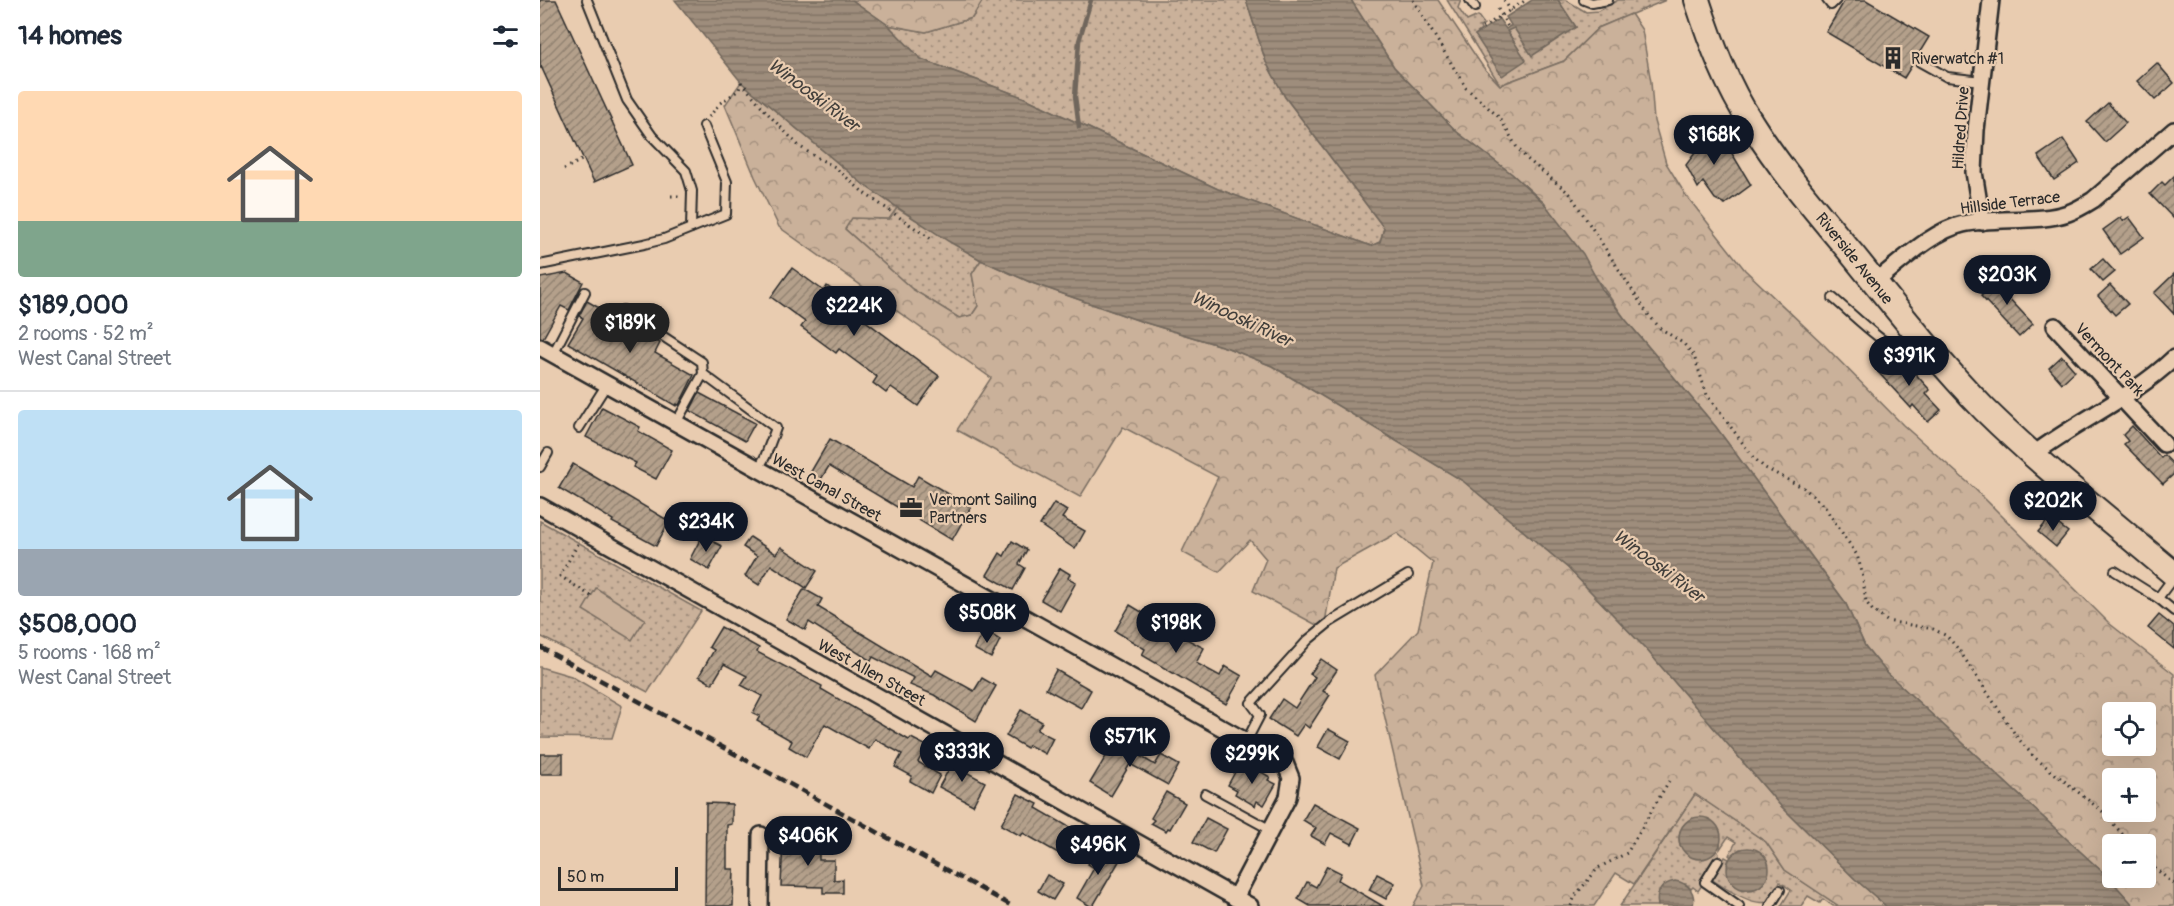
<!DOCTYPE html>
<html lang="en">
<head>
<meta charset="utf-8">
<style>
  :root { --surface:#fff; --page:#f6f6f7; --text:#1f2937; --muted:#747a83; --line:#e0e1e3; --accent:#111827 }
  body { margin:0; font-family:Pangolin,sans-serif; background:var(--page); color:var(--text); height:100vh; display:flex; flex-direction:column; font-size:22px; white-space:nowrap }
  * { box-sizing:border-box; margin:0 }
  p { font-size:20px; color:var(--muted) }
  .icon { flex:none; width:33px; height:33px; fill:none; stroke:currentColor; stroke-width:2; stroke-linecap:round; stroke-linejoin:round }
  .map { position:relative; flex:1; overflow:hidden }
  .details { display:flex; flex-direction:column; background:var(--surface); width:540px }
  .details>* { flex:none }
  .buttons { position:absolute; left:1562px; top:702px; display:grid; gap:12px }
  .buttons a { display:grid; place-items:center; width:54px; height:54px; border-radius:6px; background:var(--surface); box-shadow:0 6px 24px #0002; font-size:30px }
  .scale { position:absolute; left:18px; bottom:15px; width:120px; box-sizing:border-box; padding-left:6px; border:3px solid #2b2b2b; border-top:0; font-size:16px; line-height:21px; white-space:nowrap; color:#2b2b2b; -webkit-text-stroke:4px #e9ccb0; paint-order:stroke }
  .price { position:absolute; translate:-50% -51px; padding:0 14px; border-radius:21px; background:var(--accent); color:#fff; font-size:20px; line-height:39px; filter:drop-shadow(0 2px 3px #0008) }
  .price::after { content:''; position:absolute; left:50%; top:36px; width:18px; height:14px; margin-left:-9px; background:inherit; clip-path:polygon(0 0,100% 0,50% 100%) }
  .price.current { background:#222; color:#fff }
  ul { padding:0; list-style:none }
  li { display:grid; align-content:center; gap:12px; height:318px; padding:0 18px }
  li+li { border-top:2px solid var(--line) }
  li span { display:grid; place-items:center; height:186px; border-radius:6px; color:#555 }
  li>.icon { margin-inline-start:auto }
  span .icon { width:108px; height:108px; fill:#fffc; stroke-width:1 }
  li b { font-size:26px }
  h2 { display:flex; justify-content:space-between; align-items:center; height:72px; padding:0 18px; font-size:26px }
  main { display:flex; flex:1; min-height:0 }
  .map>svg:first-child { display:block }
</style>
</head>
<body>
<main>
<section class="details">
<h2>14 homes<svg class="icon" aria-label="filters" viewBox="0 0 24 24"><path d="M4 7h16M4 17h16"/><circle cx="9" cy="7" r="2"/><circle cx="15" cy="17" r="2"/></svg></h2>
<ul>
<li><span style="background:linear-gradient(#ffd9b3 70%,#7fa58c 0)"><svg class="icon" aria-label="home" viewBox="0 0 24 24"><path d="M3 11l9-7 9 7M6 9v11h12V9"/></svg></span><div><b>$189,000</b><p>2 rooms · 52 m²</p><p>West Canal Street</p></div></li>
<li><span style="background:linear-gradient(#bfe0f5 75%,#9aa5b1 0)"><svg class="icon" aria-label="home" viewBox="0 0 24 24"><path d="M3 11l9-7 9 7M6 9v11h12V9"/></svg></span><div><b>$508,000</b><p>5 rooms · 168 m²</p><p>West Canal Street</p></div></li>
</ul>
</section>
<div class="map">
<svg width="1634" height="906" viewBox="0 0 1634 906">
  <defs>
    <pattern id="green-dots" width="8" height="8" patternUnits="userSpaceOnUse" patternTransform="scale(1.5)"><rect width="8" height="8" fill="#cab19a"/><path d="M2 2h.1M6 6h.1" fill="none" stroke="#a4907e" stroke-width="1.8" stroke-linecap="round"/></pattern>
    <pattern id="forest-crowns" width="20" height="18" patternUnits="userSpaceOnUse" patternTransform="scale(1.5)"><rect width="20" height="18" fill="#cab19a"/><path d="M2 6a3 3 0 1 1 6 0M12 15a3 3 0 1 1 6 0" fill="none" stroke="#a4907e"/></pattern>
    <pattern id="water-rules" width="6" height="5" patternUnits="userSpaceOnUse" patternTransform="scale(1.5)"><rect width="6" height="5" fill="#9e8d7b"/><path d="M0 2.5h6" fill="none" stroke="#817365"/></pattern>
    <pattern id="building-hatch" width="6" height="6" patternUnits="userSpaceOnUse" patternTransform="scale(1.5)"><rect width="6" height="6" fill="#b4a08b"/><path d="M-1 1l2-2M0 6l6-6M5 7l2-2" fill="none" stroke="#938372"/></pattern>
  </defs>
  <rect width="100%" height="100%" fill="#e9ccb0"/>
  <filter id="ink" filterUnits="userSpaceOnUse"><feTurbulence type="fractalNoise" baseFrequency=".0167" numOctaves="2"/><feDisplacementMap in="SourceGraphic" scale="12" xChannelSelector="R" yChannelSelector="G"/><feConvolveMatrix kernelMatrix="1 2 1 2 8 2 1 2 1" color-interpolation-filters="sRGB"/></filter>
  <g filter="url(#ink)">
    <g fill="url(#green-dots)" stroke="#7a6e62" stroke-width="1.5">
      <path d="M443,0H706L726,62L745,97L844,228L840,242L831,246L678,189L485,98L381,59L348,25L386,32L432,18Z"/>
      <path d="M907,0H921L918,8L927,21L938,16L944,24L940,27L941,30L935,35L985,60L967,31L974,27H1036L1018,0H1026L1046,12L1058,11L1078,0H1126L1058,28L1024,61L960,85Z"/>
      <path d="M357,208L441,260L432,274L438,306L432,315L419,318L372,289L305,229L311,218L349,219Z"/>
      <path d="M0,521L161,611L108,692L0,636Z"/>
      <path d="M0,667L31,676L82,706L72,738L0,737Z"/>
      <path d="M1155,794L1226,842L1245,870L1299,906H1293L1283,899L1280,903L1268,896L1261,906H1241L1251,890L1240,882C1235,889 1231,897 1226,902C1213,906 1183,887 1171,879L1185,857L1189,859L1187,864L1227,877C1232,853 1219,851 1200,849L1191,857L1189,855L1196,842L1188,837L1180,849V832L1152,818C1141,825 1137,833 1140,845L1162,859L1169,856L1177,850L1179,854L1160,882L1162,885L1158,891L1153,887L1151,889L1146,884L1124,885L1118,894V906H1080Z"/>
    </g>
    <g fill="url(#forest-crowns)" stroke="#7a6e62" stroke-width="1.5" fill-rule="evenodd">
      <path d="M312,0H443L432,18L386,32L348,25Z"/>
      <path d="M811,0H898L943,67L960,85L1024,61L1058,28L1091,14L1102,30L1111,82L1114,121L1126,163L1145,194L1205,270L1281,342L1363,425L1434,488L1570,624L1634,674V906H1594L1569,878L1347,673L1325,646L1305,602L1176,427L1085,319L1004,203L972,174L917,132L854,67ZM1572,712H1605V746H1572ZM1572,778H1605V812H1572ZM1572,844H1605V878H1572Z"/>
      <path d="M201,82L324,185L357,208L349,219L312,218L305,229L372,289L419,318L432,315L438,306L432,274L441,260L492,283L603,322L688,348L732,366L923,481L1028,568L1106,649L1239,804L1315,879L1346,906H1299L1245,870L1226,842L1155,794L1094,884L1076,873L1054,906H873L884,886L835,675L878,630L893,563L857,533L794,568L784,629L713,591L726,559L710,540L679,572L642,552L678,477L583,427L540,497L417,430L451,378L239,227L215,177L185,105Z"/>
    </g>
    <path fill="#cab19a" stroke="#7a6e62" stroke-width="1.5" d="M56,588L105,619L92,640L43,610Z"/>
    <g fill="url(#water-rules)" stroke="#70665b" stroke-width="1.5">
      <path d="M135,0H312L348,25L381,59L485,98L678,189L831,246L840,242L844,228L745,97L726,62L706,0H811L854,67L917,132L972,174L1004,203L1043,254L1062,289L1085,319L1176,427L1305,602L1325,646L1347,673L1569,878L1594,906H1346L1315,879L1239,804L1106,649L1028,568L923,481L732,366L688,348L603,322L492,283L441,260L408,241L324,185L201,82Z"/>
      <path d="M992,0H1018L1036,27L992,56L974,28L967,31L986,60L962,76L935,35L959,19L966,29L971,25L966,17Z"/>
      <circle cx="1160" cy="838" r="21"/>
      <circle cx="1208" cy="869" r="21"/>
      <path d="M1135,881C1149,883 1156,893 1153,906H1118C1115,893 1122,883 1135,881Z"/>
    </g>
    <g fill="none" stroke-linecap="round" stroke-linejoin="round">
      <path stroke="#70665b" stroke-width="4.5" d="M539,127L535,96L539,41L551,0"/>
    </g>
    <g fill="url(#building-hatch)" stroke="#2b2b2b" stroke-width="1.5">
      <path d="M0,0H16L92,165L54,182L0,64Z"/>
      <path d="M1305,0H1326L1389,37L1364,78L1286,32Z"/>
      <path d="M1617,63L1634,83L1615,100L1597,81Z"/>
      <path d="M1568,103L1586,123L1565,142L1547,122Z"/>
      <path d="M1152,120L1174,147L1184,140L1211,185L1185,204L1175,199L1163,182L1158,188L1146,165L1155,153L1140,133Z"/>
      <path d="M1523,139L1539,163L1514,180L1498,156Z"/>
      <path d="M1634,176V219L1610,194L1622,182L1625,185Z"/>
      <path d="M1581,217L1583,221L1589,217L1604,237L1580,254L1563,230Z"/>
      <path d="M1563,259L1575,272L1563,282L1551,269Z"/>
      <path d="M252,268L284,291L287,286L322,312L319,316L399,376L378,406L351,387L346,393L333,383L337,377L299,349L296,353L261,327L265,322L231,297Z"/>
      <path d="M27,273L43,282L29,310L21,306L3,338L0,337V278Z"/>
      <path d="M1634,274V314L1614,293Z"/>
      <path d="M1463,276L1475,289L1467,296L1493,324L1479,337L1441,296Z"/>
      <path d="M1570,285L1588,304L1575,315L1558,296Z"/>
      <path d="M47,301L120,343L115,353L154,375L139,405L137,404L136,406L28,343L43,318L39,316Z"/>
      <path d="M1356,356L1361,358L1390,390L1386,394L1401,410L1388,422L1373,405L1371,408L1338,372Z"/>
      <path d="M1522,356L1535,371L1522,383L1509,368Z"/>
      <path d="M159,393L215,423L205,441L150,411Z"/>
      <path d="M62,407L100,427L98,431L132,450L116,479L93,467L96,463L46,437Z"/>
      <path d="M1592,426L1621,458L1624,455L1634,465V474L1623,484L1584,444L1588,441L1583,435Z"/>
      <path d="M290,439L372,487L378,476L431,507L412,540L289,466L280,481L269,475Z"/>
      <path d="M33,464L129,521L116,546L72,522L73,520L19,488Z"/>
      <path d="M514,503L527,511L522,518L545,531L535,549L500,525Z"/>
      <path d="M1510,518L1528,532L1516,547L1498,532Z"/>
      <path d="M162,536L182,546L169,570L150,559Z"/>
      <path d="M210,537L236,554L241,547L277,571L266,588L231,565L219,585L205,576L217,556L203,547Z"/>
      <path d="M472,541L487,550L479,564L485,568L473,590L447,575L460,553L464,556Z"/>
      <path d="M520,568L530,574L528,578L536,582L520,611L501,600Z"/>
      <path d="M264,589L282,599L278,607L392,676L396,670L434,691L442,678L456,686L436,721L394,695L370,685L374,678L333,657L331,661L269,622L265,630L246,619Z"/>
      <path d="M590,605L615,620L614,622L664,648L656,663L680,676L685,666L702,676L686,704L602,655L605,649L575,631Z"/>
      <path d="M1619,615L1634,627V649L1608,628Z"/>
      <path d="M181,627L219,648L217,652L282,686L281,689L369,740L371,738L387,746L378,762L400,775L391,793L370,781L372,776L355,767L362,754L335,739L329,749L285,724L266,757L249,747L252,741L217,721L220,716L213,713L222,696L201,685L207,676L184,664L172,684L159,676L174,650L169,647Z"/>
      <path d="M444,630L460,640L451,658L434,649Z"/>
      <path d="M781,659L797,670L783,691L790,695L769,728L764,724L756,736L729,719L742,699L755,708L775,677L770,674Z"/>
      <path d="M516,670L551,690L541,708L506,689Z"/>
      <path d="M481,710L502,722L497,730L513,738L505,754L489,745L487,748L466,736Z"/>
      <path d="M788,729L810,741L800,759L778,747Z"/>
      <path d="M575,741L615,765L621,755L639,765L628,785L590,764L571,796L550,783Z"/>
      <rect x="0" y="754" width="23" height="20"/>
      <path d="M414,760L428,768L426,772L445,782L433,805L399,787Z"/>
      <path d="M700,763L709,769L711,766L730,777L728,780L736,784L724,805L717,801L715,806L695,794L697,790L688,785Z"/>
      <path d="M626,792L645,803L630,829L628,828L626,831L611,823L614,820L611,818Z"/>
      <path d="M478,794L498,804L496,808L543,835L533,852L522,846L518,853L483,833L481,836L461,825Z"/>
      <path d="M166,803L192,804V824L187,825V869H194L193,906H165Z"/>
      <path d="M773,803L820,828L812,844L791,833L785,844L771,836L776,828L763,820Z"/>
      <path d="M666,818L687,829L674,853L653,842Z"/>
      <path d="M243,839H279V860H294V880L303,879V893H283V887L241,886Z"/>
      <path d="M565,849L581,858L553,906H550L537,898L554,868L548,864L555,852L561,856Z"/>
      <path d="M787,866L801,873L798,880L843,906H770L758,899L767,882L776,887Z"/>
      <path d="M837,874L855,883L846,899L829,890Z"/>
      <path d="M507,875L523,884L513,900L498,891Z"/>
    </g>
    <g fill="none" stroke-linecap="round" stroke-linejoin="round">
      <g stroke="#2b2b2b" stroke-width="12">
        <g id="lane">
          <path d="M47,0L87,100L112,136L146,171L152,191L151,228"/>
          <path d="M930,0L935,7"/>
          <path d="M1044,0L1052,3L1068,0"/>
          <path d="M1287,0L1291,5L1296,0"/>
          <path d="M1380,62L1407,77L1442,81"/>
          <path d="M0,265L104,244L124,239L186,214L187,182L164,126"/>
          <path d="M1293,298C1318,319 1341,344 1372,357L1387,352"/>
          <path d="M83,310L162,362L163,374"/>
          <path d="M13,354L45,292"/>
          <path d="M136,423L163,374L236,428L225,457L218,469"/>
          <path d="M39,428L67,384"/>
          <path d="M0,467L8,453"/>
          <path d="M1575,571L1618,598"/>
          <path d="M1633,578L1618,598L1634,611"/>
          <path d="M706,742L720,715L711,703L768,640L790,622L868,575"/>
          <path d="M665,794L731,830"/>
          <path d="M1178,861L1165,882L1199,906"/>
          <path d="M1230,906L1240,890"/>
        </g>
      </g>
      <g stroke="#2b2b2b" stroke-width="20">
        <g id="street">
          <path d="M1442,222L1434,172L1436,130L1451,0"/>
          <path d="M1335,282C1360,263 1392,231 1423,224C1455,217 1499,223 1528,213C1537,210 1545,205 1553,200L1634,130"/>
          <path d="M1515,326L1624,444"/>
          <path d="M0,347L745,763L751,778L748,797L695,898"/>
          <path d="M1494,454C1539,420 1593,397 1634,358"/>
          <path d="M0,506L710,906"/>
          <path d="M220,906L221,835"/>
        </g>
      </g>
      <g stroke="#2b2b2b" stroke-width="28">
        <path id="primary" d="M1157,0C1171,43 1187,86 1212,124C1241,170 1277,212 1312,254C1355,307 1397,361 1445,410C1504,468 1570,520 1634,574"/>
      </g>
      <g stroke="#2b2b2b" stroke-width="3" stroke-dasharray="1.5 4.5" stroke-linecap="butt">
        <path d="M873,0L926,88L960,118L976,146L986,158L1030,194L1107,313L1120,328L1144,344L1154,356L1167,395L1213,457L1225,468L1264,488L1284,506L1317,555L1322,572L1326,602L1333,611L1347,621L1393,629L1407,636L1419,650L1477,737L1494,757L1562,811L1591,844"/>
        <path d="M964,0L971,11"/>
        <path d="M958,9L968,27"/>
        <path d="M942,28L986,0"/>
        <path d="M0,68L2,67"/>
        <path d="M201,82L230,116L259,146L274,156L295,167L324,193L391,239"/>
        <path d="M169,117L180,103L199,90L201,82"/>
        <path d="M24,169L44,159"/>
        <path d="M131,196H141"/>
        <path d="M38,544L20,576L51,596"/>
        <path d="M1605,860L1634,884"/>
        <path d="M1031,906L1035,896L1058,868L1087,853L1129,781"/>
      </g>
      <use href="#lane" stroke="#e9ccb0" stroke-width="8"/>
      <use href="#street" stroke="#e9ccb0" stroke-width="15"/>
      <use href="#primary" stroke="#e9ccb0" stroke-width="24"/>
      <path stroke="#2b2b2b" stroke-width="4.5" stroke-dasharray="9 4.5" stroke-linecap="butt" d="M0,647L472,906"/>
    </g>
  </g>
  <defs>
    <g id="building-bare" transform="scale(1.8)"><path d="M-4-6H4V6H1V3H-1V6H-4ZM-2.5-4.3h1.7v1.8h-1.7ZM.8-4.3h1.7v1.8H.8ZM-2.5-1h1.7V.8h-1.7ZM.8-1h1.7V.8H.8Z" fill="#2b2b2b" stroke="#e9ccb0" stroke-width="2.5" paint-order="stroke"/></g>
    <g id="office-bare" transform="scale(1.8)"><path d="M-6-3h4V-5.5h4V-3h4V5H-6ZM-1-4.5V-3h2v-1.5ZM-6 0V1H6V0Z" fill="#2b2b2b" stroke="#e9ccb0" stroke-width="2.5" paint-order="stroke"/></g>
  </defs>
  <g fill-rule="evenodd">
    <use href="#building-bare" x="1353" y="58"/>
    <use href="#office-bare" x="371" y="508"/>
  </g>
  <g text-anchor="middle" stroke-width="4.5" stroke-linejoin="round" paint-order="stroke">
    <g font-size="16" fill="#2b2b2b" stroke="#e9ccb0" text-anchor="start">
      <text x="1371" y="64">Riverwatch #1</text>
      <text x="389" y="505">Vermont Sailing<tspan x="389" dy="18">Partners</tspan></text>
    </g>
    <g font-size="16" fill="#2b2b2b" stroke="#e9ccb0">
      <text transform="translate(1420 128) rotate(-86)" y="6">Hildred Drive</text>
      <text transform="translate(1470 202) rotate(-7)" y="6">Hillside Terrace</text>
      <text transform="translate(1315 258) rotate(51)" y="6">Riverside Avenue</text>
      <text transform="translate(1570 359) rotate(47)" y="6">Vermont Park</text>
      <text transform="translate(287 487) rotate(29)" y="6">West Canal Street</text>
      <text transform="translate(332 672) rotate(29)" y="6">West Allen Street</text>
    </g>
    <g font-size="18" font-style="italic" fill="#423f3b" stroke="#e9ccb0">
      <text transform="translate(274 95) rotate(37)" y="6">Winooski River</text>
      <text transform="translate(702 319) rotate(25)" y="6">Winooski River</text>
      <text transform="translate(1119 566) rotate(37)" y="6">Winooski River</text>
    </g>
  </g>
</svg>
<div class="buttons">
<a><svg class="icon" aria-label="locate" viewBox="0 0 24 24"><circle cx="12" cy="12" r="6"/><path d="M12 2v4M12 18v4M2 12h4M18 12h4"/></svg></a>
<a>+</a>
<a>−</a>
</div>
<div class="scale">50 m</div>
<b class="price" style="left:1174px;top:166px">$168K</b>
<b class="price" style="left:1467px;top:306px">$203K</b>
<b class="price" style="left:314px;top:337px">$224K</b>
<b class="price current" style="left:90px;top:354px">$189K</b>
<b class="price" style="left:1369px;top:387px">$391K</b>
<b class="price" style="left:1513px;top:532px">$202K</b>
<b class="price" style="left:166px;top:553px">$234K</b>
<b class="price" style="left:447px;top:644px">$508K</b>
<b class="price" style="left:636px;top:654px">$198K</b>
<b class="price" style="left:590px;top:768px">$571K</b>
<b class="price" style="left:422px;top:783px">$333K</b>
<b class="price" style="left:712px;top:785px">$299K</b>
<b class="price" style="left:268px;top:867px">$406K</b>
<b class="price" style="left:558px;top:876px">$496K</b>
</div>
</main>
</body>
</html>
